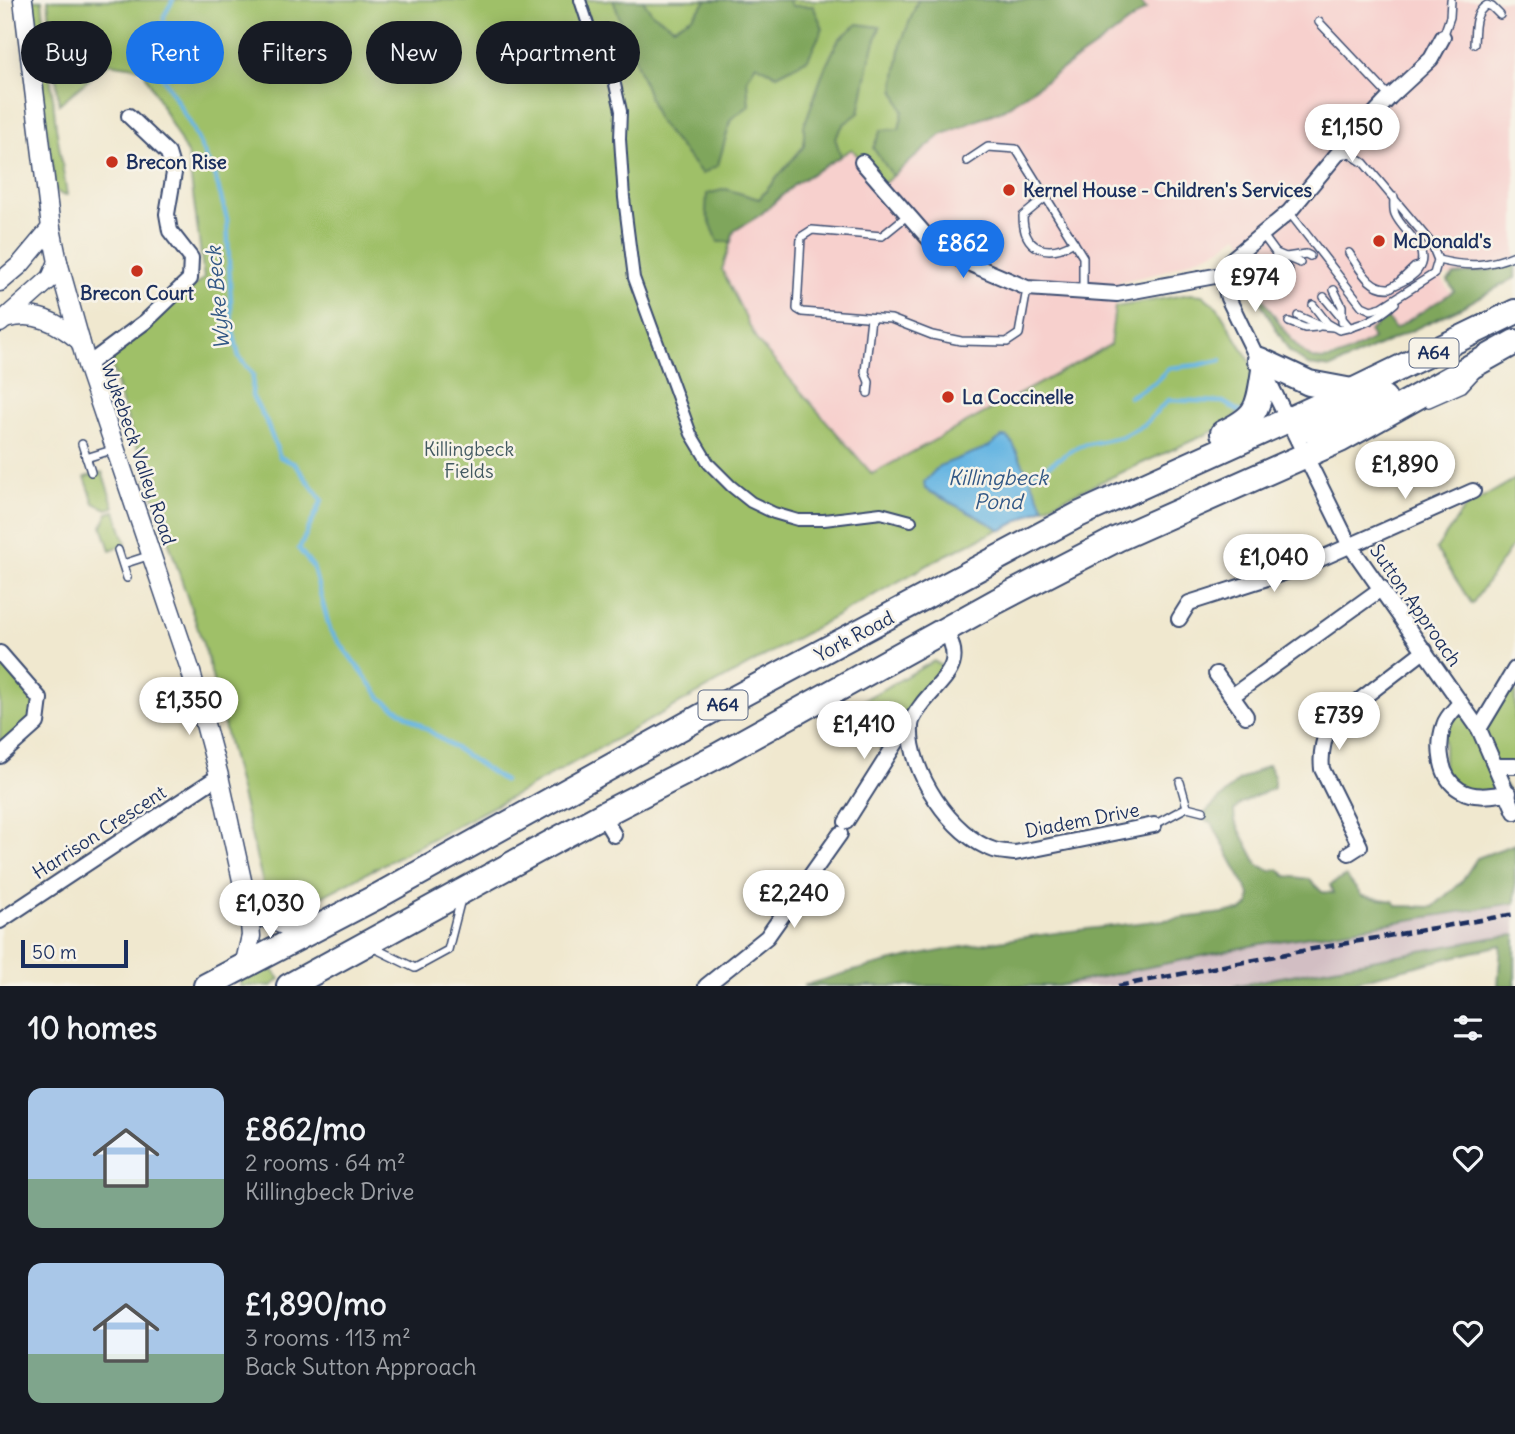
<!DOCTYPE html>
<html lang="en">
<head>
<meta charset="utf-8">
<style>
  :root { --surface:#171b24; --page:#20242c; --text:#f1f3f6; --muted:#9ea1a6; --accent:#1a73e8 }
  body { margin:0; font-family:Delius,sans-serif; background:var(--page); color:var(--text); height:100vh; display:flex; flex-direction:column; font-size:26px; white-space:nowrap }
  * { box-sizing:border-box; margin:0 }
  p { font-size:23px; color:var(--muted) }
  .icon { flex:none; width:38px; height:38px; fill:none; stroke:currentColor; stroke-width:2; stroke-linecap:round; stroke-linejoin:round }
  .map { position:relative; height:986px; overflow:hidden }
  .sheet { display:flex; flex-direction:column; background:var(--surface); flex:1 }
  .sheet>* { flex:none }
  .guide { position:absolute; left:21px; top:21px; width:700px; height:63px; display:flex; gap:14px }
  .scale { position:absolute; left:21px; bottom:18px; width:107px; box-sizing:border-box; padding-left:7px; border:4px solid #1b2f5e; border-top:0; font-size:19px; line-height:24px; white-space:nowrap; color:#1b2f5e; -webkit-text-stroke:5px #f7f3e8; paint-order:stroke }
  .price { position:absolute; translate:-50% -60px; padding:0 16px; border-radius:24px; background:#fff; color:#222; font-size:23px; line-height:46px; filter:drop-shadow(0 2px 4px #0008) }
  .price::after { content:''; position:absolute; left:50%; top:42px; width:21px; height:16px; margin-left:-10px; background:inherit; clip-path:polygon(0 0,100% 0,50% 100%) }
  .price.selected { background:var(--accent); color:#fff }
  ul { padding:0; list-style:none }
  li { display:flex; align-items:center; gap:21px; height:175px; padding:0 28px }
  li span { display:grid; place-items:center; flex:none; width:196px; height:140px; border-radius:14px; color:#555 }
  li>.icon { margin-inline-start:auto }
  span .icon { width:84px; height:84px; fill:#fffc; stroke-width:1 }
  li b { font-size:30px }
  h2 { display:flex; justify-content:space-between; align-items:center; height:84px; padding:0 28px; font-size:30px }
  .chip { padding:0 24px; border-radius:32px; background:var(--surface); box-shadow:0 4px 18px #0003; font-size:24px; line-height:63px }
  .chip.selected { background:var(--accent); color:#fff }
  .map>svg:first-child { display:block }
</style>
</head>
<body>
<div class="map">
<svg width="1515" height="986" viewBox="0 0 1515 986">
  <rect width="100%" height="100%" fill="#f7f3e8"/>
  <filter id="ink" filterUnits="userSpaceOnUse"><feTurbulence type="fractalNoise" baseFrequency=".0143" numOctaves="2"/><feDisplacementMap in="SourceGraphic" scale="14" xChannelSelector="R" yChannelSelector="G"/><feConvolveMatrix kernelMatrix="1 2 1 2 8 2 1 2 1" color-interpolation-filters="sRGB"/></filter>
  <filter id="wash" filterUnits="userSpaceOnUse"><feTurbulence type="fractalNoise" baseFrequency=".00686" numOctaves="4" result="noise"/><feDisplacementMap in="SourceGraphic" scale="28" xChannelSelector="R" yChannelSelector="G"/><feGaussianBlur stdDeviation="1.57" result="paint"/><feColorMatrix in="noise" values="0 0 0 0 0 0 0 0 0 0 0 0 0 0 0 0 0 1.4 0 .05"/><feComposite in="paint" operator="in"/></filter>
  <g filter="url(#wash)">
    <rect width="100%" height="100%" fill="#f0e8cf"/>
    <path fill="#f7d0cd" d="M1139,0H1515V262L1501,268L1441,277L1451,293L1395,329L1386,318L1373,339L1348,354L1316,359L1307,355L1297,346L1256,288H1252L1258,260L1238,235L1221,248L1180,265L1155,274L1119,282L1110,345L872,474L757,341L722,270L734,231L760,215L795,184L852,149L882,185L941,135L1004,109L1146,9Z"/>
    <path fill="#d2bec3" d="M1515,903V935L1490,938L1233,986H1058L1260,944Z"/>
    <g fill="#9fc068" stroke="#5d7863" stroke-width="2">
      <path d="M29,0H42L56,127L67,195H62L55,190Z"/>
      <path d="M48,0H1139L1146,9L1099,44L1004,109L941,135L882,185L852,149L795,184L760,215L734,231L722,270L757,341L872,474L1110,345L1115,307L1190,294L1202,295L1218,308L1257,373L1249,404L1225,426L1045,507L946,555L519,793L302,907L280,904L264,888L207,656L120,397L110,357L204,278L188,156L142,68L109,63L59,104Z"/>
      <path d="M102,472L114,507L107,509L94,503L85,477Z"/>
      <path d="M1515,479V542L1472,604L1436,549L1464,509Z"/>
      <path d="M115,511L126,544L110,550L102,526L108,513Z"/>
      <path d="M0,653L40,699L37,723L0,756Z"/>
      <path d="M934,661L942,666L941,672L914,702L882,750L844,711Z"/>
      <path d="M1505,685L1515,693V766H1497L1509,793L1459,790L1444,771V722L1460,703L1479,728Z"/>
      <path d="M272,969L280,979L272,986H240V979Z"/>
    </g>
    <g fill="#7fa65c" stroke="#4d6a5d" stroke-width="2">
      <path d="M613,0H643L652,13L674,27L693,16L707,0H788L792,6H813L823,28L808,59L777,75L756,64L747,79L749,106L731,119L718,165L702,174L658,121Z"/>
      <path d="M918,0H1139L1146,9L1099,44L1004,109L941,135L893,176L873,148L881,130L899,129L903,111L894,89L901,43Z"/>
      <path d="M858,24L880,27L870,58L859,113L844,124L835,138L841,156L795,184L760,215L734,231L731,242H718L706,212L707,194L726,189L759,199L804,146V126L824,70L839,39Z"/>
      <path d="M1515,262V278L1458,309L1331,368L1308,365L1289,351L1252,288H1256C1268,305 1296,355 1316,359C1336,363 1357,348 1373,339L1369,331L1387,318L1395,329L1454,291L1448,281L1454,275L1501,268Z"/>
      <path d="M1268,765L1274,776V788L1241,803L1234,811L1235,821L1258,865L1271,871L1279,869L1286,876L1309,879L1322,892L1333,893L1330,885L1346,876L1362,896L1393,901L1398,906L1433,907L1462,881L1477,858L1515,844V903L1260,944L1058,986H803C944,939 1095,929 1241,911L1249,905L1250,895L1212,823L1200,818L1238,781Z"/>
      <path d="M1515,935V986H1498L1501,945L1336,986H1233L1490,938Z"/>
    </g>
    <path fill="#68b6e2" stroke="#4272a0" stroke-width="2" d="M1002,437H1007L1012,442L1044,507L1002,530L925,489L924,482L939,466L988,447Z"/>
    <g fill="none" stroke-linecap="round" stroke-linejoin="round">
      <g stroke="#68b6e2" stroke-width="4.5">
        <path d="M173,0L164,16L161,74L191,125L216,179L227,219L232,327L239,357L253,375L252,396L266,421L280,457L295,464L322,500L299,549L313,567L330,630L382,699L504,781"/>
        <path d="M1129,397L1154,383L1169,368L1198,365L1221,360"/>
        <path d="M1030,477L1079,446L1121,437L1145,424L1168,400L1223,402L1240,412"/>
      </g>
    </g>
  </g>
  <g filter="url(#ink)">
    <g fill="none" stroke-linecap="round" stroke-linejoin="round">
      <g stroke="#3b4b6f" stroke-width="10">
        <g id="service">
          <path d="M1319,22L1390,97"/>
          <path d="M1443,37L1450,17L1451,0"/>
          <path d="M1474,44C1475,30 1473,13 1487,5L1492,7L1500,15"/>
          <path d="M967,161L988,147L1016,149L1083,257V292"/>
          <path d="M1046,197L1023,216C1023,250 1047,258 1074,242"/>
          <path d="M1289,212L1362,306L1371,310L1382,307L1434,274L1438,260L1431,243L1364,163L1350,154H1339"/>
          <path d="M908,215L882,236L812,230L801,237L797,309L802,312L891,319L932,335L961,341L1007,342L1019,334L1027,289"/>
          <path d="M1262,234L1289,271"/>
          <path d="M1349,253C1360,268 1369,290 1390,288C1399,282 1410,280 1417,271C1434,249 1402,232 1395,214C1393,209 1394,202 1394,197"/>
          <path d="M1286,257L1306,254L1310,256"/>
          <path d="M1438,260C1467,267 1487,267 1515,255"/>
          <path d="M1273,283L1276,253L1300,263"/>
          <path d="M1398,283L1415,267L1419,266"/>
          <path d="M1265,289V279L1273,267"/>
          <path d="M1334,290L1342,306V322"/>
          <path d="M1324,297L1350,328"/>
          <path d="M1313,305L1327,323L1339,330C1363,325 1377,319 1395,303"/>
          <path d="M1298,316L1321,326L1333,327"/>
          <path d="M1289,322L1305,328L1317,327"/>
          <path d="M868,393L869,382L865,372L871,318"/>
          <path d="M1429,403L1463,388L1475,375"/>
          <path d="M82,444L91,472"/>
          <path d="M86,458L115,449"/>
          <path d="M118,550L127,578"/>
          <path d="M123,564L151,555"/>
          <path d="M1180,782L1187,807L1203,811"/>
          <path d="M1154,825L1187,807"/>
          <path d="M372,947L415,968L448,950L461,899"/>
        </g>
      </g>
      <g stroke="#3b4b6f" stroke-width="14">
        <path id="pedestrian" d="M580,0L600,61L606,74L614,80L621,111L620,139L624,198L634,278L691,434L709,464L731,486L751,502L774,513L798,520H824L881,513L911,521"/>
      </g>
      <g stroke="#3b4b6f" stroke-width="18">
        <g id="minor">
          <path d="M1443,37L1431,59L1390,97L1344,146L1289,212L1231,260L1226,274L1225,286L1228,298L1242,327L1349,544L1479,729L1515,812"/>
          <path d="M862,162L929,239L959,259L1027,288L1117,294L1226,274"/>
          <path d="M87,365L146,321L190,279L191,258L170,231L167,214L174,173L168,153L129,116"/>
          <path d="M1179,619L1189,603L1302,567L1473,491"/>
          <path d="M945,630C966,665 945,676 923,703C918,710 911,718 911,726C908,770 952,837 994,850C1000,852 1008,852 1015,853L1154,825"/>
          <path d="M0,653L40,699L37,723L0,756"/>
          <path d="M1216,674L1246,716"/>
          <path d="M1232,696L1382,588"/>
          <path d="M1460,703C1455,709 1446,717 1444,725C1437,745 1439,778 1460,790C1475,799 1493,795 1509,793"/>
          <path d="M1479,729L1515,669"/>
          <path d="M1496,766H1515"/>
          <path d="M602,815L614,835"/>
          <path d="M846,822L903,732L910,724"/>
          <path d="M1349,853L1360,846L1322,769C1320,752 1324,738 1330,723L1425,650"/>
          <path d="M0,921L219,776"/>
          <path d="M706,986L767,937L840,834"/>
        </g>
      </g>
      <g stroke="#3b4b6f" stroke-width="21">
        <g id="tertiary">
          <path d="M23,0L51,228L58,262L87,365L191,672L219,776L249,912L251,936L244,966"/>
          <path d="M0,282L20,265L51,228"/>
          <path d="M4,319C35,310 57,322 80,341"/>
          <path d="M0,323L51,278L58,262"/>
          <path d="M249,912L305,933"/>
        </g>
      </g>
      <g stroke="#3b4b6f" stroke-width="28">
        <g id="trunk">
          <path d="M1260,360L1309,383L1352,391"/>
          <path d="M1289,419L1310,430L1318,428L1384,398"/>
          <path d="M1223,433C1259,416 1258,408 1264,370"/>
          <path d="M206,986L378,896L711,711L1078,515L1352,391L1515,312"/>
          <path d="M289,986L602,815L717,756L997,601L1117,539L1340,440L1515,342"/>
        </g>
      </g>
      <use href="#service" stroke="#fff" stroke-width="7"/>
      <use href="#pedestrian" stroke="#fff" stroke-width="10"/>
      <use href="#minor" stroke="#fff" stroke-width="14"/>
      <use href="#tertiary" stroke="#fff" stroke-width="18"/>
      <use href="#trunk" stroke="#fff" stroke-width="24"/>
      <path stroke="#1b2f5e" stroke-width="4.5" stroke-dasharray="10 5" stroke-linecap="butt" d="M1118,986L1307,950L1515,914"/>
    </g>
  </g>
  <g fill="#c8321e" stroke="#f7f3e8" stroke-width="2.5">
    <circle cx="112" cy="162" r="7"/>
    <circle cx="1009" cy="190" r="7"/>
    <circle cx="1379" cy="241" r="7"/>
    <circle cx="137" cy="271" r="7"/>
    <circle cx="948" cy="397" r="7"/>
  </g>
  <g text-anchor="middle" stroke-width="5" stroke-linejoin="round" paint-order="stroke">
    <g fill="#f7f3e8" stroke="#5d6a87" stroke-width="2">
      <rect x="1409.5" y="338.5" width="49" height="29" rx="5"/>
      <rect x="698.5" y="690.5" width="49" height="29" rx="5"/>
    </g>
    <g font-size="18" font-weight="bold" fill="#1b2f5e">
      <text x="1434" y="359">A64</text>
      <text x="723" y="711">A64</text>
    </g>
    <g font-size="19" font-weight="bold" fill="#1b2f5e" stroke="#f7f3e8" text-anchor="start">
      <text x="126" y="169">Brecon Rise</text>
      <text x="1023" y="197">Kernel House - Children's Services</text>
      <text x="1393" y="248">McDonald's</text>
      <text x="137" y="300" text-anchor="middle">Brecon Court</text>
      <text x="962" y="404">La Coccinelle</text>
    </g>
    <g font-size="19" fill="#435a61" stroke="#f7f3e8">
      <text x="469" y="456">Killingbeck<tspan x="469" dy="22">Fields</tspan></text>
    </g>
    <g font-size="19" fill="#1b2f5e" stroke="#f7f3e8">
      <text transform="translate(139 453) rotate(71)" y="7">Wykebeck Valley Road</text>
      <text transform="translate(1416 605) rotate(55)" y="7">Sutton Approach</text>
      <text transform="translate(854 636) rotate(-28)" y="7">York Road</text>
      <text transform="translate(1082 820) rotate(-11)" y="7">Diadem Drive</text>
      <text transform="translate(99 832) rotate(-33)" y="7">Harrison Crescent</text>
    </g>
    <g font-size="21" font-style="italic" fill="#325886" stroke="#f7f3e8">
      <text transform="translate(218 298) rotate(-95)" y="7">Wyke Beck</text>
      <text x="998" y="485">Killingbeck<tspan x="998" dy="24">Pond</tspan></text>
    </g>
  </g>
</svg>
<div class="scale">50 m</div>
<b class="price" style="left:1352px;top:164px">£1,150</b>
<b class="price selected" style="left:963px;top:280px">£862</b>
<b class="price" style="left:1255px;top:314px">£974</b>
<b class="price" style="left:1405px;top:501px">£1,890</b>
<b class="price" style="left:1274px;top:594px">£1,040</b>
<b class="price" style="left:189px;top:737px">£1,350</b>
<b class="price" style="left:1339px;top:752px">£739</b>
<b class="price" style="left:864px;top:761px">£1,410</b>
<b class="price" style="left:794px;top:930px">£2,240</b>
<b class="price" style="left:270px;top:940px">£1,030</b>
<div class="guide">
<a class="chip">Buy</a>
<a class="chip selected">Rent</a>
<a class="chip">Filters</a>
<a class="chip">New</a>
<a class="chip">Apartment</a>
</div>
</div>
<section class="sheet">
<h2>10 homes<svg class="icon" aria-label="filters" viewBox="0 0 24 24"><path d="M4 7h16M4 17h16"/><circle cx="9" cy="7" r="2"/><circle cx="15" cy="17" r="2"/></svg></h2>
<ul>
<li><span style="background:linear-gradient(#a9c7e8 65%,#7fa58c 0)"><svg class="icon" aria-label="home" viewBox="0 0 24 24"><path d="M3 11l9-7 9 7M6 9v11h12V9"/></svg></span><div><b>£862/mo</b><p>2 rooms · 64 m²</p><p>Killingbeck Drive</p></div><svg class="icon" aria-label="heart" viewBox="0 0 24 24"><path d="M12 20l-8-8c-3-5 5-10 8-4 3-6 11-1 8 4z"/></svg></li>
<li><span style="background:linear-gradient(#a9c7e8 65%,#7fa58c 0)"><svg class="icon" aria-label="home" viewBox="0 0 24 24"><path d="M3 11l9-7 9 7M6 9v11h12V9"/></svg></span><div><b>£1,890/mo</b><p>3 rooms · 113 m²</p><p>Back Sutton Approach</p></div><svg class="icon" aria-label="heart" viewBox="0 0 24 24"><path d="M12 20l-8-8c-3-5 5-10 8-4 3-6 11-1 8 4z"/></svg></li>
</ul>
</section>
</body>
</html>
